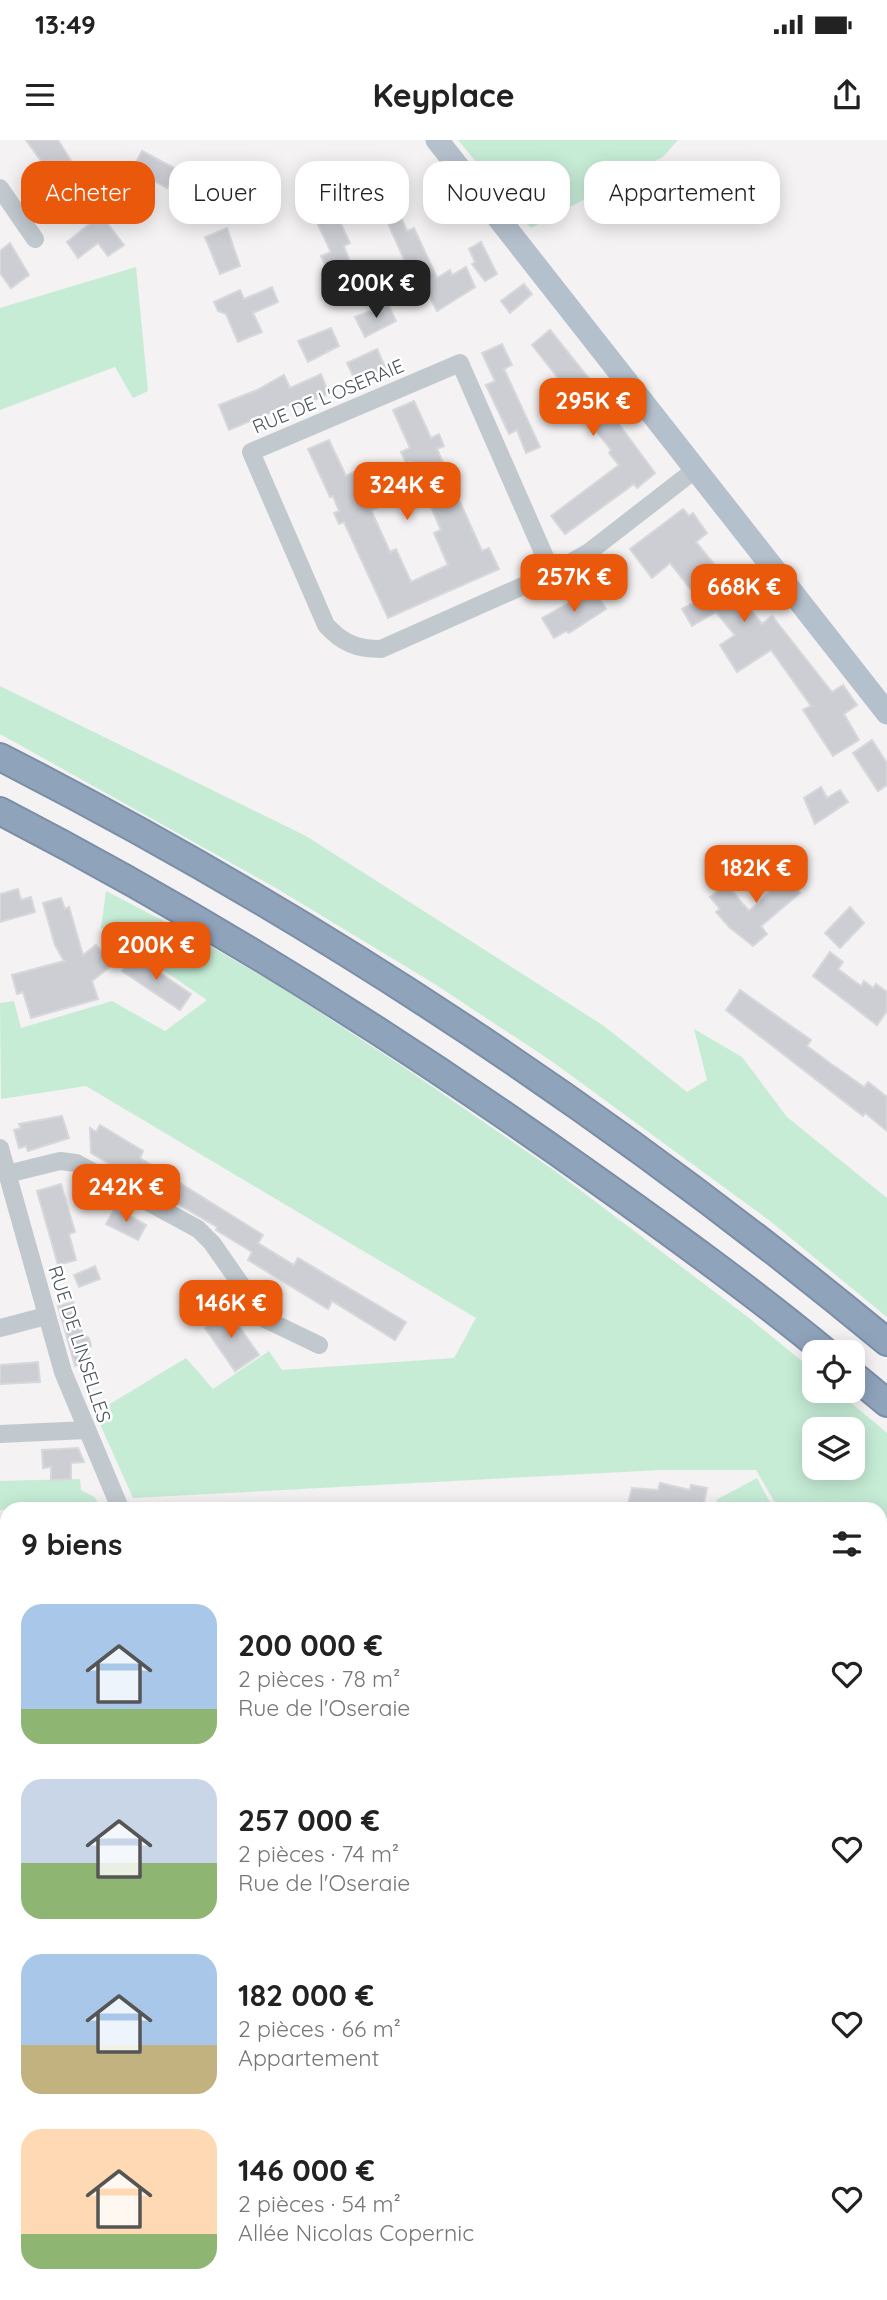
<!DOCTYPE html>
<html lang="fr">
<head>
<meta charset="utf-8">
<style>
  :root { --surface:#fff; --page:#f2f2f2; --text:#222; --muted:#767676; --accent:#ea580c }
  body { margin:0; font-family:Quicksand,sans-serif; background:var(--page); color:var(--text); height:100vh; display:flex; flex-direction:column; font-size:26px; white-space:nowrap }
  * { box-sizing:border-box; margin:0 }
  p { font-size:23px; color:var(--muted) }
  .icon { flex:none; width:38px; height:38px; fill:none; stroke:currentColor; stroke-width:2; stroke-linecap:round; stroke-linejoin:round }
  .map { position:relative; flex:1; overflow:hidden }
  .drawer { position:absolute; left:0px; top:1362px; width:887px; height:800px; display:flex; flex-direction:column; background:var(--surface); border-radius:21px 21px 0 0; box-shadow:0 4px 18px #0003 }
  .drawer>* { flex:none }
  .banner { position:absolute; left:21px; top:21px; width:845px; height:63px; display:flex; gap:14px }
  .buttons { position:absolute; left:802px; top:1200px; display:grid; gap:14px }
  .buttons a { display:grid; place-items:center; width:63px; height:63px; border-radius:14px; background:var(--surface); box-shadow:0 4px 18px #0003; font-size:35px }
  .price { position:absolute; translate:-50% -60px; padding:0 16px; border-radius:14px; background:var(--accent); color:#fff; font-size:23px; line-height:46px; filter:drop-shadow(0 2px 4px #0008) }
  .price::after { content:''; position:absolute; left:50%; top:42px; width:21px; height:16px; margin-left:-10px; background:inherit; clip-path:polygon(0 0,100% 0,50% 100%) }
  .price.selected { background:#222; color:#fff }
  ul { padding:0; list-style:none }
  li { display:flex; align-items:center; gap:21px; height:175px; padding:0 21px }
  li span { display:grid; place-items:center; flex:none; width:196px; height:140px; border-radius:21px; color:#555 }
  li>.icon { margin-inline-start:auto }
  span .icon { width:84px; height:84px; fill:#fffc; stroke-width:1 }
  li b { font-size:30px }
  h2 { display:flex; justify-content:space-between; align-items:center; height:84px; padding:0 21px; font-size:30px }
  .tag { padding:0 24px; border-radius:21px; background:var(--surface); box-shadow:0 4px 18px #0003; font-size:24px; line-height:63px }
  .tag.selected { background:var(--accent); color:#fff }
  .status { display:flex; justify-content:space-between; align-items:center; height:49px; padding:0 35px; background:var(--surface); direction:ltr }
  .status svg { height:19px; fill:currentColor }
  header { display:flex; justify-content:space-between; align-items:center; height:91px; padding:0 21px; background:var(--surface); font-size:32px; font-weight:700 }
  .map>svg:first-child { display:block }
</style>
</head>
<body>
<div class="status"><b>13:49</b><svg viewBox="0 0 49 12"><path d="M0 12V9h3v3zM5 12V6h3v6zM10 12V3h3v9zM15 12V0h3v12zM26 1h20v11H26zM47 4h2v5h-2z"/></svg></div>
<header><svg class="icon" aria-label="menu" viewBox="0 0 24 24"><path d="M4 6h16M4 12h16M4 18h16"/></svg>Keyplace<svg class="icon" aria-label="share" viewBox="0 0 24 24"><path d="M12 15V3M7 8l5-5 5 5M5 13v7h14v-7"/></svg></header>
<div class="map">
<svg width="887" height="2160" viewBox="0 0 887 2160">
  <rect width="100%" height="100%" fill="#f4f2f2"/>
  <g fill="#c6ecd6" fill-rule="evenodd">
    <path d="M458,0H678L663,17L531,88Z"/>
    <path d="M136,127L148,251L133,258L115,227L0,270V168Z"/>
    <path d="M0,546L306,696L604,886L687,952L707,940L694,889L742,917L787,977L887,1058V1177L770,1081L550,920L433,843L276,748L0,594Z"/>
    <path d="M106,751L196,798L284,849L405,928L555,1031L749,1178L814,1231V1251H837L887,1293V1569L880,1571V1368H778L756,1330H661L133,1358L95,1273L186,1218L213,1249L269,1211L282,1230L454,1218L476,1178L86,946L1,959L0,863L14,861L21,888L112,861L165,891L207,860L101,788ZM814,1290H852V1328H814Z"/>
    <path d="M757,1338L773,1368H720L716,1360Z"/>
    <path d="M80,1339L81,1350L94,1357L102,1368L0,1370V1341Z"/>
    <path d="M887,1933V2152L869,2160H641L638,2154H880V1936Z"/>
  </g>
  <g fill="#ccced4" stroke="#d7d8dc" stroke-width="2">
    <path d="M26,0H58L78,32L59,46Z"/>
    <path d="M142,11L178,30L167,48L147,37L149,44L129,35Z"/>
    <path d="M386,44L407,91L414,88L437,138L450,130L452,135L466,127L475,147L437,171L413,126L408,128L386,79L378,83L370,65L372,64L367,53Z"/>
    <path d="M332,65L350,103L344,106L358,144L338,153L321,116L331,112L313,74Z"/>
    <path d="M101,75L124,105L108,116L98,103L78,118L67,102Z"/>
    <path d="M227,88L240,126L220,134L205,97Z"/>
    <path d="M481,102L497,134L485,141L472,124L475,122L469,109Z"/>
    <path d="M10,103L29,135L11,148L0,133V111Z"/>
    <path d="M524,144L532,154L510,173L501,161Z"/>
    <path d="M272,147L278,162L253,173L262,192L238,202L226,174L218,171L214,162L240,150L244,159Z"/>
    <path d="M388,164L396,181L365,197L355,177Z"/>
    <path d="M331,188L339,206L308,222L298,201Z"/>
    <path d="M550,190L599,251L596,253L655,333L637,348L634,344L565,394L551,376L619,325L609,313L611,310L578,268L580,266L532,205Z"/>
    <path d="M502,204L512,225L504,229L540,307L526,313L517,290L509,294L486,245L495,241L482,213Z"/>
    <path d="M377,209L386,229L355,240L347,223Z"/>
    <path d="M321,234L329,254L298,266L296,262L229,290L219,265L257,250L284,235L290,248Z"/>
    <path d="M414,261L431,298L439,294L444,306L437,309L460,362L482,411L489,408L499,429L388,478L344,382L339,384L334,373L339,371L333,356L330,357L308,309L329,300L346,336L354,332L365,359L372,356L377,368L371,370L390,412L396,409L411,442L448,425L434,393L441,390L411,321L406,323L401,312L410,308L393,270Z"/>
    <path d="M683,369L689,376L693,373L707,393L696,402L762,484L772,476L832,552L843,545L857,565L844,574L859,600L833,616L803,570L811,566L771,510L737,532L720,505L735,495L716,472L692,486L682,469L699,460L670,423L652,438L630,409Z"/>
    <path d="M594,449L606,469L569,493L566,491L554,498L542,478Z"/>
    <path d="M872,600L887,623V645L878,651L853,613Z"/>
    <path d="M821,647L827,658L840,650L848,662L815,684L804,658Z"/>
    <path d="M774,722L800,753L761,786L767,794L753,806L729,787L716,772L720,769L710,757L727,745L749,771L770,752L756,736Z"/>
    <path d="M18,749L21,760L31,757L35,772L0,782V754Z"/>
    <path d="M61,758L65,769L69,767L83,815L96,805L112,825L92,841L98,859L31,878L23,852L17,854L12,835L64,821L55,805L43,763Z"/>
    <path d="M850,767L864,783L840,808L825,793Z"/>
    <path d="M830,812L843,822L838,829L861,846L864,841L873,848L876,844L887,852V871L877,885L813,836Z"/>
    <path d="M132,814L191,854L180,870L122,831Z"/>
    <path d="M740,850L811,900L807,906L830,923L864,947L868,942L887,957V991L865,973L863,976L726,870Z"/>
    <path d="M62,976L69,998L28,1011L26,1006L19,1008L14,990L21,988L19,984Z"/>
    <path d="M100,985L143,1011L140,1018L263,1095L258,1103L294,1125L298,1118L406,1182L395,1200L332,1161L328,1169L248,1120L252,1112L216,1090L217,1087L91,1013L90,988L96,992Z"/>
    <path d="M61,1044L75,1092L69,1094L76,1120L58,1125L37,1051Z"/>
    <path d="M115,1068L146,1085L138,1100L106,1084Z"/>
    <path d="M95,1126L100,1139L79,1147L74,1135Z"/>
    <path d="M73,1162L83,1195L89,1198L91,1206L88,1211L90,1221L75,1226L58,1166Z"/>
    <path d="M222,1169L230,1181L234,1179L259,1215L235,1231L205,1188L211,1184L208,1179Z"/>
    <path d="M38,1222L40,1242L0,1244V1225Z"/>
    <path d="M78,1308L84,1322L71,1323V1339L51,1340V1327L43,1328L42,1310Z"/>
    <path d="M660,1343L690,1350L691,1345L707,1348L703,1368L684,1364L683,1368H627L632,1348L658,1350Z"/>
  </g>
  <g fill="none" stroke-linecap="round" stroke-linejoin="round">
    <g stroke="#7a8ea7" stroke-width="30">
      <g id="highway">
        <path d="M0,617C315,778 614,976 887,1202"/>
        <path d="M0,671C207,778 405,903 594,1038C673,1094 752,1151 827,1213"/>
        <path d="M852,1234L887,1263"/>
      </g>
    </g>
    <g stroke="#c1c9cf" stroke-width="18">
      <path d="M0,48L35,99"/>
      <path d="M552,433L381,509C357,509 342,503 326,485L251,312L460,223L552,433L589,412L696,329"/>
      <path d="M0,1008L63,1232L120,1368"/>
      <path d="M7,1034L60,1021L76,1023L198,1089L212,1103L265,1179L319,1205"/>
      <path d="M0,1188L46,1176"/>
      <path d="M0,1294L86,1290"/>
      <path d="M880,1922L887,1918"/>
      <path d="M0,2091L7,2093"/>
      <path d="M70,2154L77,2160"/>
      <path d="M622,2154L625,2160"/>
      <path d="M92,2160L104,2154"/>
      <path d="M551,2160L564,2154"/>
    </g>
    <g stroke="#b5c0cd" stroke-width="23">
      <path d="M437,0L887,573"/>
      <path d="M880,1698H887"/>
      <path d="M0,1973L7,1970"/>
    </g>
    <use href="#highway" stroke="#8fa3bb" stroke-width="26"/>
  </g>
  <g text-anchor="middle" stroke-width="5" stroke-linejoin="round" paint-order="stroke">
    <g font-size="19" fill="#4b555e" stroke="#fff">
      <text transform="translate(328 256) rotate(-23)" y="7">RUE DE L'OSERAIE</text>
      <text transform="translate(80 1204) rotate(72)" y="7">RUE DE LINSELLES</text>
    </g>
  </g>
</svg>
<div class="buttons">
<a><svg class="icon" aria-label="locate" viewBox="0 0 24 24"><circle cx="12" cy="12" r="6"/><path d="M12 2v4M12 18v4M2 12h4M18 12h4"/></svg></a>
<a><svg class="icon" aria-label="layers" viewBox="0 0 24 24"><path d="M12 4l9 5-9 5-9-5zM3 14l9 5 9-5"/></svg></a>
</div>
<b class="price selected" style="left:376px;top:180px">200K €</b>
<b class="price" style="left:593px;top:298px">295K €</b>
<b class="price" style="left:407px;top:382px">324K €</b>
<b class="price" style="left:574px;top:474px">257K €</b>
<b class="price" style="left:744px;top:484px">668K €</b>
<b class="price" style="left:756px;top:765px">182K €</b>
<b class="price" style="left:156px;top:842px">200K €</b>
<b class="price" style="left:126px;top:1084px">242K €</b>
<b class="price" style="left:231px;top:1200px">146K €</b>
<div class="banner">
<a class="tag selected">Acheter</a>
<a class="tag">Louer</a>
<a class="tag">Filtres</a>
<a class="tag">Nouveau</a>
<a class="tag">Appartement</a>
</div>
<section class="drawer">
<h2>9 biens<svg class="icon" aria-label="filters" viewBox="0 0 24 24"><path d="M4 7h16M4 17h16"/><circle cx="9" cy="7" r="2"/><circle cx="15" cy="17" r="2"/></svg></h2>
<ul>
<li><span style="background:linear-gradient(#a9c7e8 75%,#8fb573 0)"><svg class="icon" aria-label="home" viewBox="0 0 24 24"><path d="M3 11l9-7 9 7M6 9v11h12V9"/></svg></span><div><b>200 000 €</b><p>2 pièces · 78 m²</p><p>Rue de l'Oseraie</p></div><svg class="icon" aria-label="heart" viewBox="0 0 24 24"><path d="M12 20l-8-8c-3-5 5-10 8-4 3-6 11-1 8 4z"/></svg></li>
<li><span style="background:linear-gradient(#c9d6e8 60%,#8fb573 0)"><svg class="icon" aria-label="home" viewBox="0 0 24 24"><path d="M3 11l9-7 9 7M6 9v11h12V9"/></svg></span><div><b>257 000 €</b><p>2 pièces · 74 m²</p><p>Rue de l'Oseraie</p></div><svg class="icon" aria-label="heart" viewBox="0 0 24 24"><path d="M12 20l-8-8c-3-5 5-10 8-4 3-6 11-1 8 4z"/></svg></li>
<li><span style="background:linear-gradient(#a9c7e8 65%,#c2b280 0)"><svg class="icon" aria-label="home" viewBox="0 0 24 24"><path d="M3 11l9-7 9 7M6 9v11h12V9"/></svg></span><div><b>182 000 €</b><p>2 pièces · 66 m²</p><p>Appartement</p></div><svg class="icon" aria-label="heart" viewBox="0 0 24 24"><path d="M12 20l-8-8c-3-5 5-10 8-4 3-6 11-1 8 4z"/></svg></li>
<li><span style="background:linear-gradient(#ffd9b3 75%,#8fb573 0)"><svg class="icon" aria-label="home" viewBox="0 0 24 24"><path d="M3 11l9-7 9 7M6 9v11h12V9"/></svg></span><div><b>146 000 €</b><p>2 pièces · 54 m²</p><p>Allée Nicolas Copernic</p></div><svg class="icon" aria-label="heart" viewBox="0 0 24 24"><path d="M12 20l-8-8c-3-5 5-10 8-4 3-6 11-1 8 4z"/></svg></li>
</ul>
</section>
</div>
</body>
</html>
